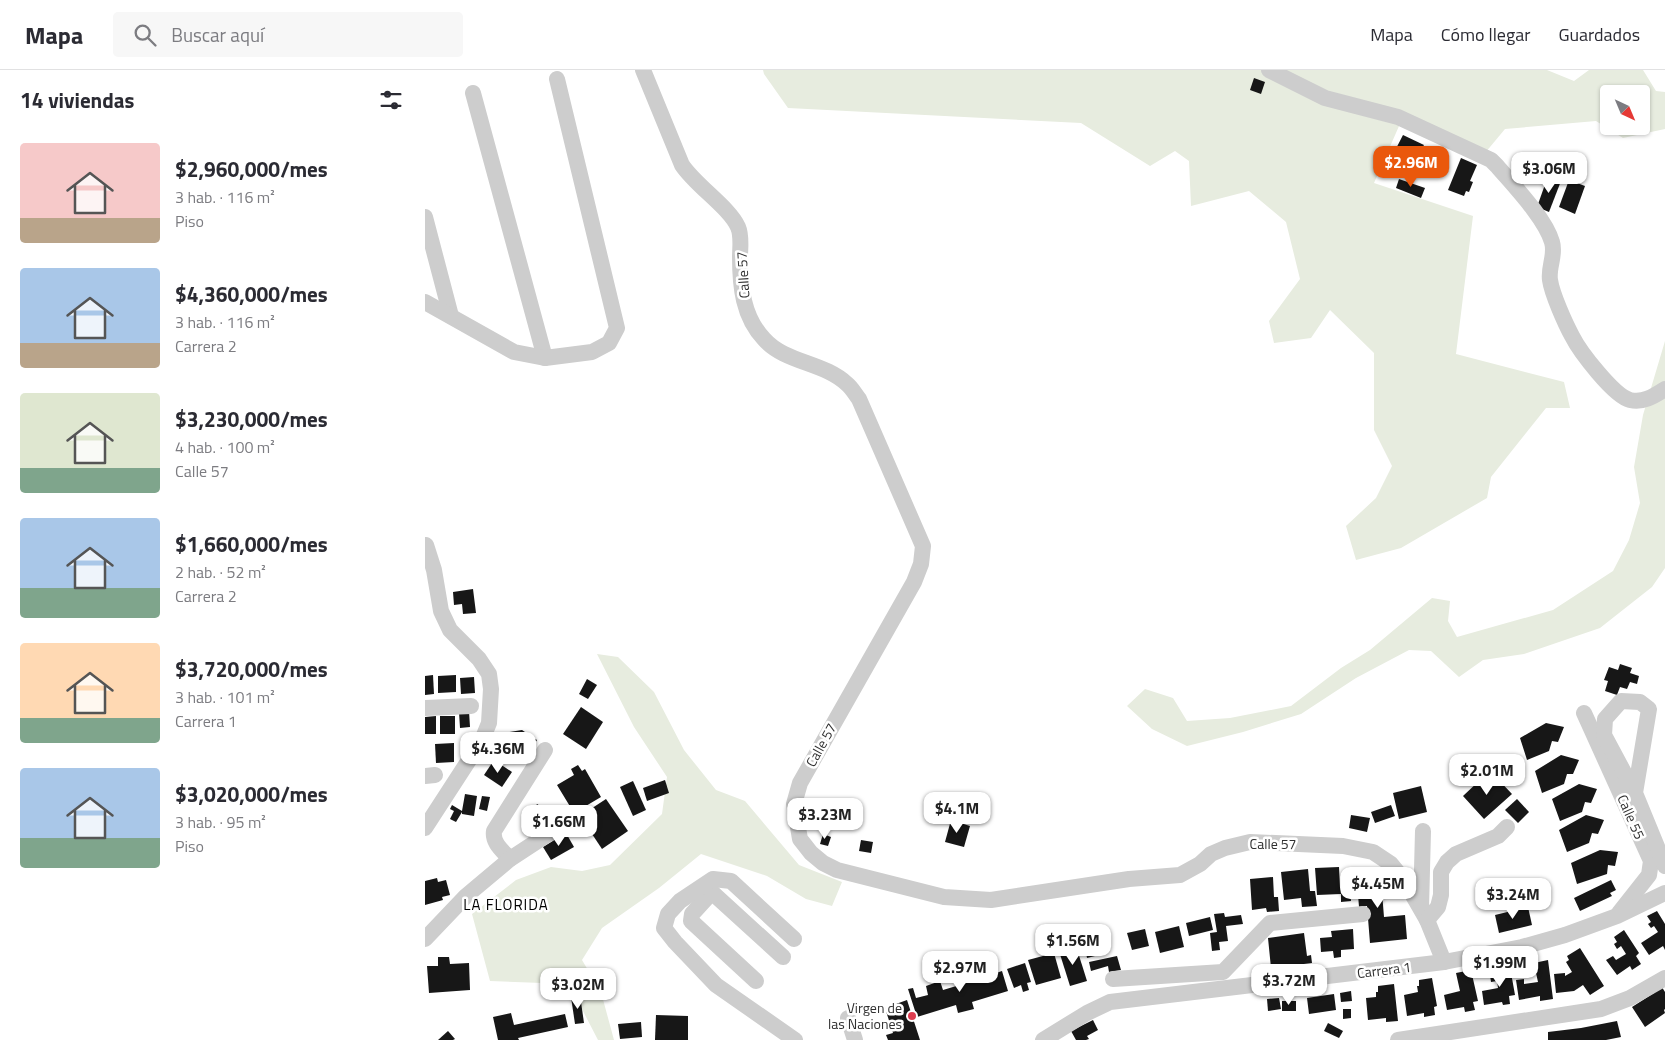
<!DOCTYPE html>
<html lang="es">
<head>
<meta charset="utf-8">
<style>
  :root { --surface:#fff; --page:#f7f7f7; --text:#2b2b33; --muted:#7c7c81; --line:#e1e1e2; --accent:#ea580c }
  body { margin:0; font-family:"Titillium Web",sans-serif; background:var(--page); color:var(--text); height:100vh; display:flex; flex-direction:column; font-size:19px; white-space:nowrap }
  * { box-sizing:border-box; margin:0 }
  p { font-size:16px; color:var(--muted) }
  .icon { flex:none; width:28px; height:28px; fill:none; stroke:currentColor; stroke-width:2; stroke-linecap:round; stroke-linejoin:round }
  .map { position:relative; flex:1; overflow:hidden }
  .side { display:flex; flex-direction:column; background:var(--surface); width:425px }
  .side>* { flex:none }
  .needle { width:32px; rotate:136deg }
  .tools { position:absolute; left:1175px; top:15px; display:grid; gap:10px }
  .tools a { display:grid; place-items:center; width:50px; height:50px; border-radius:5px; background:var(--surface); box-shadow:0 1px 4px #0004; font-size:25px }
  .price { position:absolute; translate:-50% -42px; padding:0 11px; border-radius:10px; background:#fff; color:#222; font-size:16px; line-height:32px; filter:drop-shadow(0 1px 2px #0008) }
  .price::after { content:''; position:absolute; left:50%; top:30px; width:15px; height:11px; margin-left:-8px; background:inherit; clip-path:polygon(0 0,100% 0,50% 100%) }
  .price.current { background:var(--accent); color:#fff }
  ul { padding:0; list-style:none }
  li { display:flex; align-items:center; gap:15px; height:125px; padding:0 20px }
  li span { display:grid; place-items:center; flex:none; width:140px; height:100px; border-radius:5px; color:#555 }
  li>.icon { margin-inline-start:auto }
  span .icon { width:60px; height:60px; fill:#fffc; stroke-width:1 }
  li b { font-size:21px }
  h2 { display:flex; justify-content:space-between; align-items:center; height:60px; padding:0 20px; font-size:21px }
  header { display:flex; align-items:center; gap:30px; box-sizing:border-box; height:70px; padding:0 25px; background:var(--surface); border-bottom:1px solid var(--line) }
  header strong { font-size:24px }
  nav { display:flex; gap:28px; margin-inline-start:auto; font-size:18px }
  .search { width:350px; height:45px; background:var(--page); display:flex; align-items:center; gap:12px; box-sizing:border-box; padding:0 18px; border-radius:5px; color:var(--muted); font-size:19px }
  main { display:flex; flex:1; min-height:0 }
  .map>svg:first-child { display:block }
</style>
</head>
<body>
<header>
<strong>Mapa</strong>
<div class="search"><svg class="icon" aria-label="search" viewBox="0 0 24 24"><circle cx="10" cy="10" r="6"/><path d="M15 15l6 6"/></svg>Buscar aquí</div>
<nav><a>Mapa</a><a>Cómo llegar</a><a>Guardados</a></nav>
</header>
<main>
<section class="side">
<h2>14 viviendas<svg class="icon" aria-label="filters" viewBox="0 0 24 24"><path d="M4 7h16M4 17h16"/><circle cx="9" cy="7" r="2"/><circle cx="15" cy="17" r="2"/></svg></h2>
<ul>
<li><span style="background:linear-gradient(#f6c9c9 75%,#b9a48a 0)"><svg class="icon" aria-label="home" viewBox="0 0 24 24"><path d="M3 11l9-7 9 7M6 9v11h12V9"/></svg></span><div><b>$2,960,000/mes</b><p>3 hab. · 116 m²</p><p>Piso</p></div></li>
<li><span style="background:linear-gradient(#a9c7e8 75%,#b9a48a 0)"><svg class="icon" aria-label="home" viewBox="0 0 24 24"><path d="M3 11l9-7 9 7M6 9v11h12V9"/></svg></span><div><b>$4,360,000/mes</b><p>3 hab. · 116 m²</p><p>Carrera 2</p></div></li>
<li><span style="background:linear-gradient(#dfe7d0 75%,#7fa58c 0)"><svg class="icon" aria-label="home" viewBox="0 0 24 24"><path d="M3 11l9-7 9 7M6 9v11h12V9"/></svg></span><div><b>$3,230,000/mes</b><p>4 hab. · 100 m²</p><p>Calle 57</p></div></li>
<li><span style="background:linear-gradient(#a9c7e8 70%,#7fa58c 0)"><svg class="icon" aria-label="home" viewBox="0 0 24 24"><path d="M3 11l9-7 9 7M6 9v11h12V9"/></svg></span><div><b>$1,660,000/mes</b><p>2 hab. · 52 m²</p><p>Carrera 2</p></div></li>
<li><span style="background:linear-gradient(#ffd9b3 75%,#7fa58c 0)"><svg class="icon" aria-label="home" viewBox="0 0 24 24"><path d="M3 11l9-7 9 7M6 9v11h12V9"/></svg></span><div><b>$3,720,000/mes</b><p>3 hab. · 101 m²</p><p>Carrera 1</p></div></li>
<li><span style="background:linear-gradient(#a9c7e8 70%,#7fa58c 0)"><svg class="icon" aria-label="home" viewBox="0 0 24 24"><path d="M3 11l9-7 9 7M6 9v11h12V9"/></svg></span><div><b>$3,020,000/mes</b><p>3 hab. · 95 m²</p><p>Piso</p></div></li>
</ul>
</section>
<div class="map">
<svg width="1240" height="970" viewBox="0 0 1240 970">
  <rect width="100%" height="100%" fill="#fff"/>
  <g fill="#e7ecdf" fill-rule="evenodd">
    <path d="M338,0H1122L1149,11L1164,0H1218L1231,21L1240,22V59L1198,68L1171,51L1080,59L1060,83L978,47L949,113L1048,146L1031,284L1139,312L1145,338H1121L1066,407L1062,428L976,478L931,490L921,456L951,428L967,396L949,360V283L905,240L886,268L849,273L844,251L875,209L861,152L824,121L766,136L764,91L750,81L725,96L656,53L363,38L339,4ZM1184,24H1216V56H1184Z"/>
    <path d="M1240,271V498L1227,517L1175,558L1099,584L1058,590L1034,607L1006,581L984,580L931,608L876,644L818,662L762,676L727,659L702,636L720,619L748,628L762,651L805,648L866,636L916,598L945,580L1007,528L1025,531L1023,551L1032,567L1128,540L1188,501L1204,470L1215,433L1209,397L1218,345Z"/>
    <path d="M172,584L193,587L229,622L259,680L291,720L320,731L374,795L417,812L407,836L381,829L342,806L276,784L234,818L177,858L157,890L176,922L189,970H173L144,914L65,911L47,844L91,810L126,797L157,801L185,795L237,744L242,707L209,657Z"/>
  </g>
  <g fill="#171717">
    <path d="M829,8L840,12L836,24L825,20Z"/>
    <path d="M978,65L999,75L996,80L1014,89L1005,106L990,98L984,109L961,98Z"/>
    <path d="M1036,88L1052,95L1045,111L1048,112L1044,122L1041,121L1039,126L1023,120Z"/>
    <path d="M1123,106L1136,111L1124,142L1112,137Z"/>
    <path d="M974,109L1000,118L996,128L971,118Z"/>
    <path d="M1144,110L1160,116L1150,144L1134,137Z"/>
    <path d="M48,519L51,543L38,544L37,534L29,535L28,522Z"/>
    <path d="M1195,594L1207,598L1205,603L1214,606L1212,614L1205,612L1202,619L1195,617L1192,625L1180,621L1183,611L1179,610L1184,597L1193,600Z"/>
    <path d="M8,605L9,624L0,625V606Z"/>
    <path d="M31,605V622L13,623V606Z"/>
    <path d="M49,607L50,623L36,624L35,608Z"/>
    <path d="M162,609L172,615L163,629L154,624Z"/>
    <path d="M156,637L178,652L161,679L138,664Z"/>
    <path d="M44,641L45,657L35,658L34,642Z"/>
    <path d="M11,646V664H0V647Z"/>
    <rect x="15" y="646" width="15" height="18"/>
    <path d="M1121,653L1139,657L1133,672L1127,671L1124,681L1102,690L1095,668Z"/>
    <path d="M97,660L112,670L107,678L96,670L81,673L79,663Z"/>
    <path d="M29,673V692L11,693L10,674Z"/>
    <path d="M1136,685L1154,690L1148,704H1142L1139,714L1117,723L1110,701Z"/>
    <path d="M69,690L87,702L77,717L59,705Z"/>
    <path d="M153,695L157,701L160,699L176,727L149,743L132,715L149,705L146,699Z"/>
    <path d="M1069,705L1087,724L1059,749L1038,726L1055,710L1061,713Z"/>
    <path d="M240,710L244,723L222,731L218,718Z"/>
    <path d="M208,711L221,740L208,746L195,717Z"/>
    <path d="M1154,714L1172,719L1166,733L1160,732L1157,742L1135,751L1127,729Z"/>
    <path d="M996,716L1002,742L974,749L968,723Z"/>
    <path d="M40,724L52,726L49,746L37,744V742L31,752L25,749L29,741L25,739L27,735L37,741Z"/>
    <path d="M57,726L65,727L62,741L54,739Z"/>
    <path d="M181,729L203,761L177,779L155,746Z"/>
    <path d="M1092,729L1104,742L1093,753L1080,740Z"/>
    <path d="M112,734L124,742L118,750L107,743Z"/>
    <path d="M966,735L970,746L950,753L946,742Z"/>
    <path d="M926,745L945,748L942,762L924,758Z"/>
    <path d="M1161,745L1179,750L1173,764L1167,763L1164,773L1142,782L1134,760Z"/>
    <path d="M526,750L545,756L539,777L520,772Z"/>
    <path d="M141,763L149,777L126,790L118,777Z"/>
    <path d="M398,764L406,767L403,776L395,774Z"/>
    <path d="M436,770L448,772L446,783L434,781Z"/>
    <path d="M1175,780L1193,782L1190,796L1183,795L1182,804L1152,814L1146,793Z"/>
    <path d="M914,797L915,818L925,817L926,831L916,832V824L892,825L890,798Z"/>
    <path d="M955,798L959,847L980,845L982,869L945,873L942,836L934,837L931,800Z"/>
    <path d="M883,799L885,821H890L892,836L877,837L876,828L859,830L856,802Z"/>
    <path d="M848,807L849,827H853L854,841L842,842L841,838L827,840L825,809Z"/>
    <path d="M12,808L13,812L21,810L25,825L17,827L18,830L0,835V811Z"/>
    <path d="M1186,810L1191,820L1185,823L1187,826L1155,841L1149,828Z"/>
    <path d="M1103,837L1107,855L1074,863L1070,845Z"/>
    <path d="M1232,841L1240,854V880L1238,876L1224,885L1216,873L1233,862L1229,856L1226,858L1223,854L1226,852L1222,846Z"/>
    <path d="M799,843L800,847L816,845L818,854L801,856L803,871L794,872L795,880L787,881L785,863L792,862L789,844Z"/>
    <path d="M785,847L788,860L764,866L761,853Z"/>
    <path d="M754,856L759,877L735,883L730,862Z"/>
    <path d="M720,859L724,876L707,880L702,863Z"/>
    <path d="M928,859L929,879L916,880V887L909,888L908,881L896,882L895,868L907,867L906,861Z"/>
    <path d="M1199,860L1214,883L1211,886L1216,894L1207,900L1205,896L1192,905L1181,890L1188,886L1191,890L1201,884L1196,876L1192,879L1189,874L1192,872L1189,867Z"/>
    <path d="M879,863L882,886L886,885L887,893L846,898L843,868Z"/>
    <path d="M679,867L682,883L662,888L659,872Z"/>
    <path d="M651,876L662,911L645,916L634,881Z"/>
    <path d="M1155,878L1179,916L1165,925L1158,915L1149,921L1131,923L1129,904L1140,903V906L1147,902L1141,892L1144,890L1142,886Z"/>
    <path d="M629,883L636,908L611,915L603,890Z"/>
    <path d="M692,886L696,900L684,902L683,896L666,901L664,892Z"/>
    <path d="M13,887H24L25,894L44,893L45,920L4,923L2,896H13Z"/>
    <path d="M1123,890L1128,929L1115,931V926L1094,930L1091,910L1099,909V914L1113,912L1111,903H1106V899L1109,898V893Z"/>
    <path d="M600,893L606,912L602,913L604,920L598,922L596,915L589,918L582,899Z"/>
    <path d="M563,897L565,905L577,901L583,921L547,932L549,939L533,943L531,935L492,947L483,919L488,918L491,928L503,925L501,916L515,911L518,920L548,911L545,902Z"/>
    <path d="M1085,897L1090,925L1084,926L1085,934L1078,935L1077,932L1059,935L1057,921L1073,918L1072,911L1066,912L1065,905L1071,903L1070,899Z"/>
    <path d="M1046,900L1053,931L1048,932L1050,940L1040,942L1039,937L1022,940L1019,925L1035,921L1031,903Z"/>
    <path d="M1007,908L1012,936L1009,937L1010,945L999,947V943L982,946L979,925L993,922L992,916H994V910Z"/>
    <path d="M969,914L973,951L961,952V948L943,950L941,928L951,927V922H953V916Z"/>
    <path d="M1235,914L1240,922V939L1239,940L1240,943L1220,957L1207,937L1229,923Z"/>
    <path d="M926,921L927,931L916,932L915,923Z"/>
    <path d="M909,924L911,940L884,944L882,928Z"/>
    <path d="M155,925L159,953L150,954L146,927Z"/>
    <path d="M854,928L856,939L843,941L842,929Z"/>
    <path d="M482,930L495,970H463L461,965L468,963L460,938Z"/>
    <rect x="857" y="931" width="14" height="10"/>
    <path d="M918,939H926V948L918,949Z"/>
    <path d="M86,943L89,955L140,944L143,957L93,968L94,970H73L68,947Z"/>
    <path d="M231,945L263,946V970H230Z"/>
    <path d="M668,950L673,960L662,966L664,969L661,970H651L646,961Z"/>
    <path d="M1192,951L1196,967L1181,970H1123V962L1156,958Z"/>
    <path d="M216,952L217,967L195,969L193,954Z"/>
    <path d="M903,953L918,961L914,968L899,961Z"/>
    <path d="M23,961L30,969L28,970H13Z"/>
  </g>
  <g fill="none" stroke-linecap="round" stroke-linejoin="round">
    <g stroke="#cdcdcd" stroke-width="16">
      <path d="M218,0L257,95C271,116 304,137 313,157C317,166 315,178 315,187C315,217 318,247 339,269C360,293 399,292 422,314C427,318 430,324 434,329L498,476L496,494L489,512L375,713L369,734L375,769L386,783L398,793L412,800L519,827L566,830L704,809L755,805L775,794L786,784L800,778L825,772L918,776L948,782L966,794L979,810L1002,850L1019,892"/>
      <path d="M844,0L900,28L973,47L1066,90L1072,96C1089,116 1120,148 1127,172C1131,185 1123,197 1125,210C1127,224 1140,253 1147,266C1155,282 1189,326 1205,330C1219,333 1229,326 1240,319"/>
      <path d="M48,23L120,288"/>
      <path d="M0,147L26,246"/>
      <path d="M0,232L89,282L120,288L167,282L184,273L192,258L132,9"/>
      <path d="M0,638L46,636"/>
      <path d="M1159,643L1226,791L1224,805L1194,843"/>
      <path d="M0,706L10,705"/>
      <path d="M1210,723L1224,639L1215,632L1196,631L1180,649L1179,665L1210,723L1240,796"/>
      <path d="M0,758L57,670L64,653L66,619L64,604L54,589L25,560L16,541L9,500L1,475"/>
      <path d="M85,789C78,781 67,773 69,761L120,680"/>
      <path d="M280,816L358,887"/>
      <path d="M287,822L267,844L266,851L331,911"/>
      <path d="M996,838L998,761"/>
      <path d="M1002,850L1013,837L1016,825V802L1022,792L1031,784L1073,766L1082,757"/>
      <path d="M0,869L41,826L85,789L140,753"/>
      <path d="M369,869L306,811L288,809L255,831L243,844L239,858L250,872L291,915L370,970"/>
      <path d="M688,909L798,902L845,853L938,844"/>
      <path d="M423,948L430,970"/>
      <path d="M618,970L662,943L685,932L1019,892L1097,877L1140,865L1192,846L1240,823"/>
      <path d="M973,970L1176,939L1205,928L1240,908"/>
    </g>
  </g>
  <circle fill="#dd3c4f" stroke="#fff" stroke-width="2" cx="487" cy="946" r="5"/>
  <g text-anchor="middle" stroke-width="5" stroke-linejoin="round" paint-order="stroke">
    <g font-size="14" fill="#303030" stroke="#fff">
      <text transform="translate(318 205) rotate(-94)" y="5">Calle 57</text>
      <text transform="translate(396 675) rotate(-61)" y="5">Calle 57</text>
      <text transform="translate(1206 747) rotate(66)" y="5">Calle 55</text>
      <text x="848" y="779">Calle 57</text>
      <text transform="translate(959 900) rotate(-7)" y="5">Carrera 1</text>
    </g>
    <g font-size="14" fill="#303030" stroke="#fff" text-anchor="end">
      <text x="477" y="943">Virgen de<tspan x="477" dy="16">las Naciones</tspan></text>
    </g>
    <g font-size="15" letter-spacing="1" fill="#000" stroke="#fff">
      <text x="81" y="840">LA FLORIDA</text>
    </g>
  </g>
</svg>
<div class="tools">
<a><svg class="needle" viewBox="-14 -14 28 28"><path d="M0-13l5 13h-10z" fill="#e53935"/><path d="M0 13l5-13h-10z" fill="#7c7c81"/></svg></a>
</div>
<b class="price current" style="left:986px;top:118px">$2.96M</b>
<b class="price" style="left:1124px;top:124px">$3.06M</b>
<b class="price" style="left:73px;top:704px">$4.36M</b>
<b class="price" style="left:1062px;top:726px">$2.01M</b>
<b class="price" style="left:532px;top:764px">$4.1M</b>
<b class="price" style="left:400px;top:770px">$3.23M</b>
<b class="price" style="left:134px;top:777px">$1.66M</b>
<b class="price" style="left:953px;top:839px">$4.45M</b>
<b class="price" style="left:1088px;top:850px">$3.24M</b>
<b class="price" style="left:648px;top:896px">$1.56M</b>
<b class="price" style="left:1075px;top:918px">$1.99M</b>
<b class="price" style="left:535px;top:923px">$2.97M</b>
<b class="price" style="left:864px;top:936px">$3.72M</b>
<b class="price" style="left:153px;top:940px">$3.02M</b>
</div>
</main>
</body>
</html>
